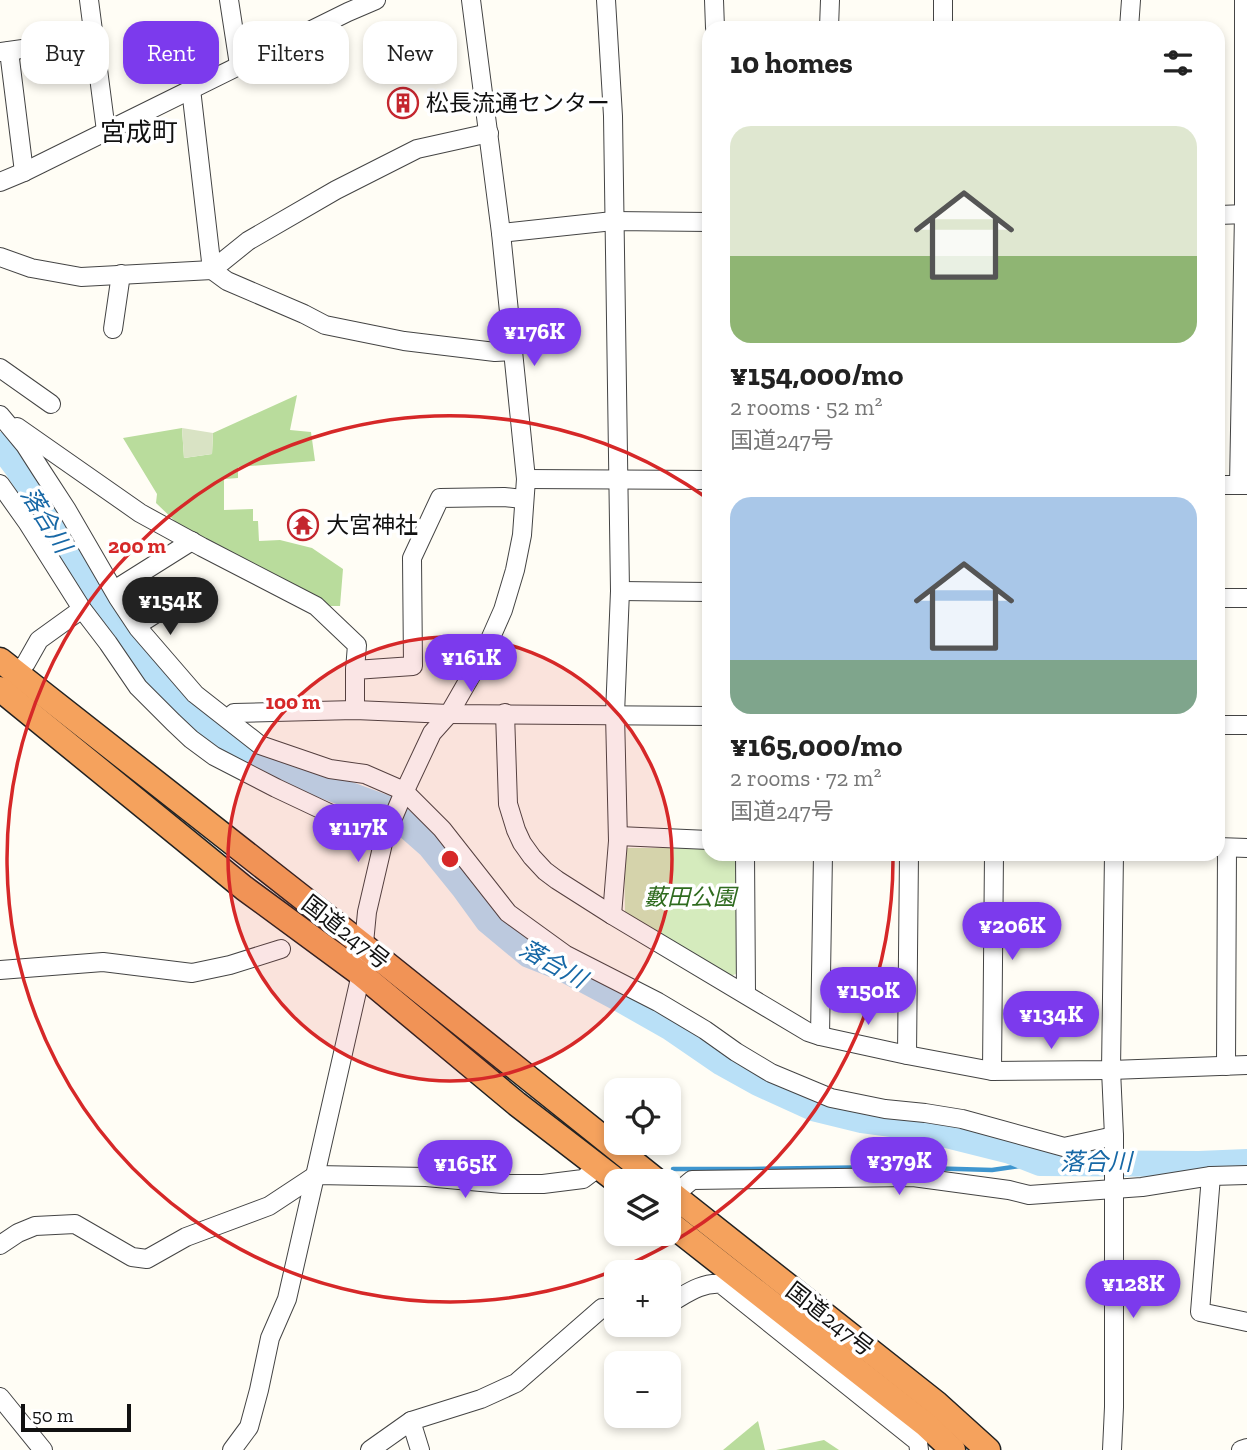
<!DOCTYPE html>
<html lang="en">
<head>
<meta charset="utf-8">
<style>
  :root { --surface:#fff; --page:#f2f2f2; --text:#222; --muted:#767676; --accent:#7c3aed }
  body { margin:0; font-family:"Zilla Slab","Noto Sans JP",serif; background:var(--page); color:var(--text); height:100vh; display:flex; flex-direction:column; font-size:26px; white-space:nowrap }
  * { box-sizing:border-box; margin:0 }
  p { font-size:23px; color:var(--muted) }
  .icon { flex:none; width:38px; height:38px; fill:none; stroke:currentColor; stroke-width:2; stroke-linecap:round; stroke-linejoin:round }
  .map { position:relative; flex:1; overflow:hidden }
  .drawer { position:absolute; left:702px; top:21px; width:523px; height:840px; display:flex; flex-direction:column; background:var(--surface); border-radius:21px; box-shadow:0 4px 10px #0003 }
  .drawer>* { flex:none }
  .guide { position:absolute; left:21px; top:21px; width:576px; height:63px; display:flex; gap:14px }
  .tools { position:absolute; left:604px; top:1078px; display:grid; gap:14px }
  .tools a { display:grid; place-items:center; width:77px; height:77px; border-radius:14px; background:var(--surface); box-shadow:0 4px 10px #0003; font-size:35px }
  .scale { position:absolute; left:21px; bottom:18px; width:110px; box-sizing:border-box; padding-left:7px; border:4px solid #111; border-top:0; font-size:19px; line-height:24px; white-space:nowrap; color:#111; -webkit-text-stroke:5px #fff; paint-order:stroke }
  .price { position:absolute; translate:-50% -60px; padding:0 16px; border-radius:24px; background:var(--accent); color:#fff; font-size:23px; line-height:46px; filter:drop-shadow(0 2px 4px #0008) }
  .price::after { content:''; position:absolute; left:50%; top:42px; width:21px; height:16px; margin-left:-10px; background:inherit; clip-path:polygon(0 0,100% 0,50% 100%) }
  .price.selected { background:#222; color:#fff }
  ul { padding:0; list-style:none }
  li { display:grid; align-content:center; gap:14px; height:371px; padding:0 28px }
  li span { display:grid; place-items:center; height:217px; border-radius:21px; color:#555 }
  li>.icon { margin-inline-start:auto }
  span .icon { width:126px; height:126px; fill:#fffc; stroke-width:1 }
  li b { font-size:30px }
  h2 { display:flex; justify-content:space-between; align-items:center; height:84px; padding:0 28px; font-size:30px }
  .tag { padding:0 24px; border-radius:21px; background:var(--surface); box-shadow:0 4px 10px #0003; font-size:24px; line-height:63px }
  .tag.selected { background:var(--accent); color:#fff }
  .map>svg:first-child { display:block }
</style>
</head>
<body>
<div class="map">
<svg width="1247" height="1450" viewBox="0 0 1247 1450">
  <rect width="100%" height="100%" fill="#fffdf5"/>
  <path fill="#d5ebbd" d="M627,848H709V854H737L738,973L731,976L625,913L624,852Z"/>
  <g fill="#b9dc9c">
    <path d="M297,395L290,430L311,432L315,461L238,467V478L224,479V510L253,509V521H258L259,541L280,540L312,548L343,569L340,606H316L202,547L156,503L157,494L123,438L182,428L184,458L212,454L213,433Z"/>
    <path d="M758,1421L765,1450H723Z"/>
    <path d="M824,1440L839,1450H776Z"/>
  </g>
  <path fill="#d9e3c4" d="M182,428L213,433L212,454L184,458Z"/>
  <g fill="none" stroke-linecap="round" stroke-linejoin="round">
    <path stroke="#3f96cf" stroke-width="4.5" d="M673,1169H751L890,1167L992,1170L1040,1163"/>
    <path stroke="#b9e0f7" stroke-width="26" d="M0,445L16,466L34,494L122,641L181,706L218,737L268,765L388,809L430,846L464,888L488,921L529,955L562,968L620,999L671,1028L722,1063L758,1083L813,1108L862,1120L914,1127L1010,1151L1040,1163L1199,1164L1247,1162"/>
    <g stroke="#444" stroke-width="20">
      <g id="minor">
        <path d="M89,0L106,131"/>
        <path d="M229,0L239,65"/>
        <path d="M606,0L613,116L620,591L615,714L618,841L612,915"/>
        <path d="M714,0L715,28"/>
        <path d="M829,28L830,0"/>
        <path d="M943,28V0"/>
        <path d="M1129,28L1131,0"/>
        <path d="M9,51L24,172"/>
        <path d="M0,52L94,39"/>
        <path d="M191,89L212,270L227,281L304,314L325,325L404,341L495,352L513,351"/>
        <path d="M0,182L24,172L348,12L376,0"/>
        <path d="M1218,215L1247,214"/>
        <path d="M501,233L613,221L709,222"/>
        <path d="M0,257L31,268L81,277L212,270L248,241L336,190L417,149L489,133"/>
        <path d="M113,329L121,274"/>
        <path d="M0,368L51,404"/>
        <path d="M0,415L25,445L41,470L67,510L118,598L138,628L195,694L260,745L330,769L365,774L404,791L442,829L508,913L566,955L658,1002L705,1030L736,1052L771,1073L831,1098L885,1109L925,1113L962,1119L1064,1147L1114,1136"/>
        <path d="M17,427L140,513L202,547L316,606L357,645L355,670"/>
        <path d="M526,479L709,480"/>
        <path d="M0,484L27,522L82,609L108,643L138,687L173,722L191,739L214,756L276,788L384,839"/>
        <path d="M1218,485H1247"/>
        <path d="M1239,485L1244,214V0"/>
        <path d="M122,585L192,541"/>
        <path d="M620,591L709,592"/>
        <path d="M1218,598H1247"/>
        <path d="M134,604L144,621L182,597"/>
        <path d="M17,673L26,663L39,640L82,609"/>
        <path d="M355,710V670L413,666L412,558L440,498L504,497L523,499"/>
        <path d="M234,713L355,710L449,714L709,716"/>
        <path d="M505,713L508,804L516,830L522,843L532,857L545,871L557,880L612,915L808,1032L820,1036L907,1055L992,1071L1111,1070L1247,1065"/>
        <path d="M1218,725H1247"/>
        <path d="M618,836L709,840"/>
        <path d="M1218,847L1247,848"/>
        <path d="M745,854L746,994"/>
        <path d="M0,970L103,962L192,973L230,965L281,949"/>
        <path d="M820,1036L823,854"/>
        <path d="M907,1055L909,854"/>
        <path d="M1226,1066L1227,848"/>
        <path d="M992,1071L994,854"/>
        <path d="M1211,1176L1200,1312L1247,1322"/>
        <path d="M674,1195L692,1180L913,1177L1009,1190L1029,1195L1142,1187L1211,1176L1247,1175"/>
        <path d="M0,1245L18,1233L35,1226L75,1224L132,1257L147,1259L186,1237L269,1206L316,1175L426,1177L503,1184H543L583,1179L599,1167"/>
        <path d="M668,1304C685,1295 701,1282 721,1284L918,1442L919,1450"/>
        <path d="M0,1397L43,1450"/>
        <path d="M411,1421L420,1450"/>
        <path d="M232,1450L249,1427L259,1390L270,1338L287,1299L361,974L367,912L384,839L401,799L432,733L449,714L484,653L503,610L515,570L522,535L526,479L501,233L471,0"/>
        <path d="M370,1450L411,1421L481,1399L516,1383L602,1308H616"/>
        <path d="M1112,1450L1114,1407V1136L1111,1070L1114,854"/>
        <path d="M1241,1450L1247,1448"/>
      </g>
    </g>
    <g stroke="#222" stroke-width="27">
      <g id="highway">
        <path d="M0,660L364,946L657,1181"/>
        <path d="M0,689L244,888L361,974L517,1104L617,1181"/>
        <path d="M668,1191L936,1403L988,1450"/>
        <path d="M668,1222L925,1424L953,1450"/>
      </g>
    </g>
    <use href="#minor" stroke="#fff" stroke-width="18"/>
    <use href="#highway" stroke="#f5a25d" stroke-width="24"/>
  </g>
  <circle cx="450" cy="859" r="222" fill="#d62828" fill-opacity=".12"/>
  <g fill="none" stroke="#d62828" stroke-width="3.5">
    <circle cx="450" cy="859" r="222"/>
    <path d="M893 855A443 443 0 1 1 707 498"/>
  </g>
  <defs>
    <g id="building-ring" transform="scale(1.575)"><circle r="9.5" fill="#fff" stroke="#c4262e" stroke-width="1.5"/><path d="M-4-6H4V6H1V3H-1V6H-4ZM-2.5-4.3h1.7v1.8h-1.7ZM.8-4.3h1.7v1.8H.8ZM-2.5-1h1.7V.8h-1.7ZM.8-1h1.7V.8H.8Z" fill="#c4262e"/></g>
    <g id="temple-ring" transform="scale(1.575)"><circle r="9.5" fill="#fff" stroke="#c4262e" stroke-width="1.5"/><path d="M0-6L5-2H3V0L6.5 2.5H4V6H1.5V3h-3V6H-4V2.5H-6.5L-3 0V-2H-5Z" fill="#c4262e"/></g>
  </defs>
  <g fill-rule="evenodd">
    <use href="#building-ring" x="403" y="103"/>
    <use href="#temple-ring" x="303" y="525"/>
  </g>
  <g text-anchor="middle" stroke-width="7" stroke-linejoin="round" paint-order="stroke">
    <g font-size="23" fill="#111" stroke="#fff" text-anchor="start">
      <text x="426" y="111">松長流通センター</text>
      <text x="326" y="533">大宮神社</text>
    </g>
    <g font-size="23" font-style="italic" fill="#2f6b1f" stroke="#fff">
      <text x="690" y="905">藪田公園</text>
    </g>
    <g font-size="23" fill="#111" stroke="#fff">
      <text transform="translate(346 932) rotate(38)" y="8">国道247号</text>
      <text transform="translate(830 1319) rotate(38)" y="8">国道247号</text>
    </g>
    <g font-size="24" font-style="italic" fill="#1768a6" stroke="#fff">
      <text transform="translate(46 520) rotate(58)" y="8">落合川</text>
      <text transform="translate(553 964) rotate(29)" y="8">落合川</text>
      <text x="1096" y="1170">落合川</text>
    </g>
    <g font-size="26" fill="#111" stroke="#fff">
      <text x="139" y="141">宮成町</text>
    </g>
  </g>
  <circle cx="450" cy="859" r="10" fill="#d62828" stroke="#fff" stroke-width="3.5"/>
  <g font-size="21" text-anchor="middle" font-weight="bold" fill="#d62828" stroke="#fff" stroke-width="7" stroke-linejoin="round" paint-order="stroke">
    <text x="137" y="553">200 m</text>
    <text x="293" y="709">100 m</text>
  </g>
</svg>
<div class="tools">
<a><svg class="icon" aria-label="locate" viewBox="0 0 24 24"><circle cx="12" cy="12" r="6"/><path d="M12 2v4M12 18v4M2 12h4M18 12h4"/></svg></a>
<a><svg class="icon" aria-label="layers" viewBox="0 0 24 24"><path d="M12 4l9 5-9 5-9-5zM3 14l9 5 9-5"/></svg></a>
<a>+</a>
<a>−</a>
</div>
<div class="scale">50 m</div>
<b class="price" style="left:534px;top:368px">¥176K</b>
<b class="price selected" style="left:170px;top:637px">¥154K</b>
<b class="price" style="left:471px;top:694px">¥161K</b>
<b class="price" style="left:358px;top:864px">¥117K</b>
<b class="price" style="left:1012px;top:962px">¥206K</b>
<b class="price" style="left:868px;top:1027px">¥150K</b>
<b class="price" style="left:1051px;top:1051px">¥134K</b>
<b class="price" style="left:899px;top:1197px">¥379K</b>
<b class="price" style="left:465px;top:1200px">¥165K</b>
<b class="price" style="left:1133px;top:1320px">¥128K</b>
<div class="guide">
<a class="tag">Buy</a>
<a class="tag selected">Rent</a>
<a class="tag">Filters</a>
<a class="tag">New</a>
</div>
<section class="drawer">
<h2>10 homes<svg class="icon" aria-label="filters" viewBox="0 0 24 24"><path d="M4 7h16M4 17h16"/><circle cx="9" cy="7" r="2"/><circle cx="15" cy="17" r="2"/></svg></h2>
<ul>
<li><span style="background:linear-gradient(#dfe7d0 60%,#8fb573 0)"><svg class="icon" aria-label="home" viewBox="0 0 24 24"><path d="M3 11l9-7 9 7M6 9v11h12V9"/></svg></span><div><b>¥154,000/mo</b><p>2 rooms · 52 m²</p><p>国道247号</p></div></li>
<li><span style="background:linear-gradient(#a9c7e8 75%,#7fa58c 0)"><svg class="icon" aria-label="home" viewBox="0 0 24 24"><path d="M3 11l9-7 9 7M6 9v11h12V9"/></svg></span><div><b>¥165,000/mo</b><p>2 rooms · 72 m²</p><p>国道247号</p></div></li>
</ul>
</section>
</div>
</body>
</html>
